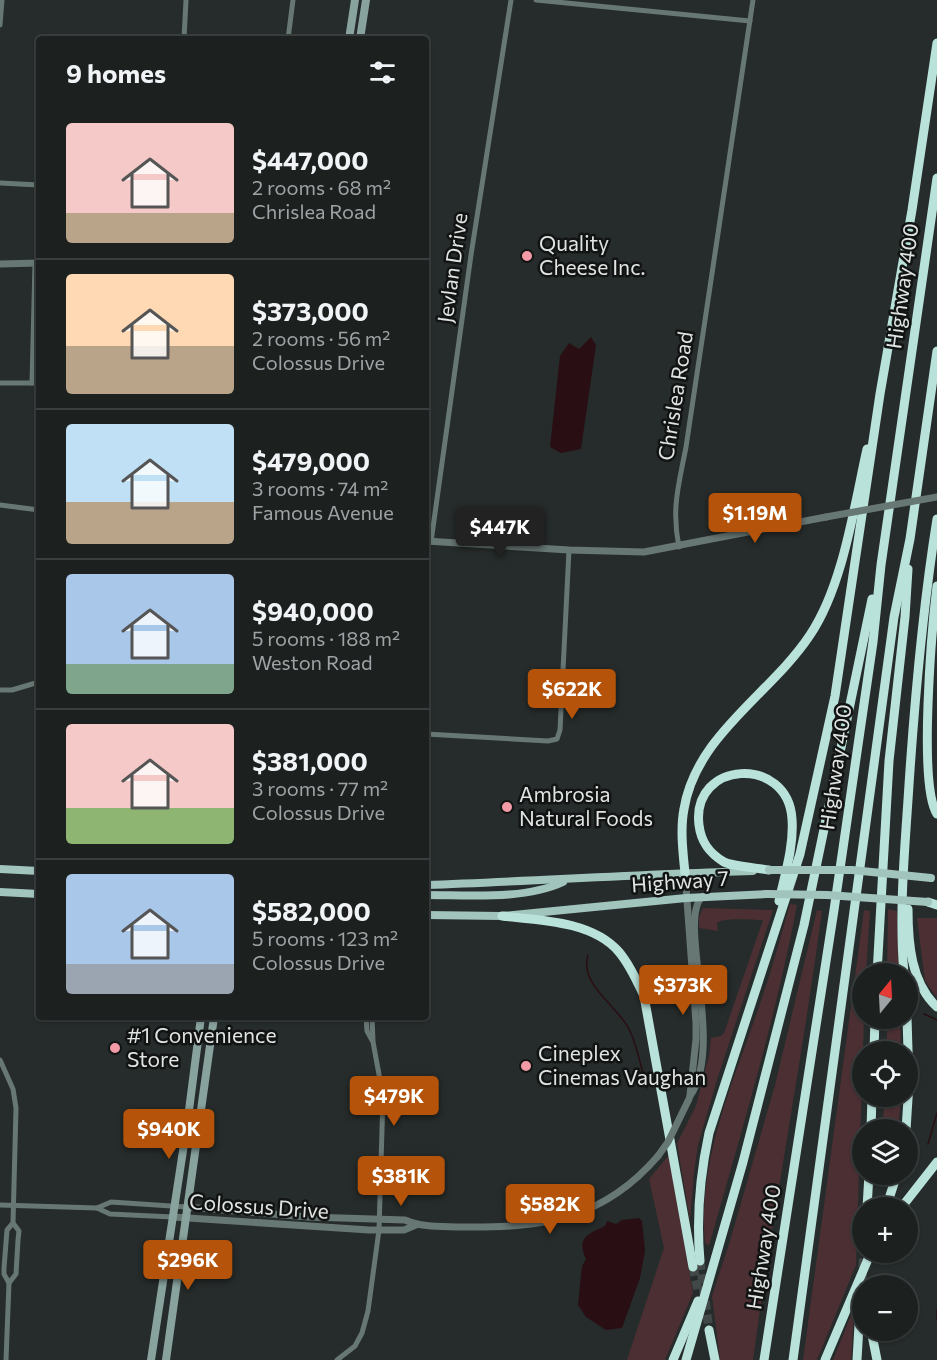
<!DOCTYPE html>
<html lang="en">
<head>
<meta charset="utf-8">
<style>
  :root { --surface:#1c2120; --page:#252929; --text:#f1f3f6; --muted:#a0a3a5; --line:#3a3e3e; --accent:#b45309 }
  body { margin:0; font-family:Commissioner,sans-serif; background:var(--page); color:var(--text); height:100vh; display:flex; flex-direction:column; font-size:22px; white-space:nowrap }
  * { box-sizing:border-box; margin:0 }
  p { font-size:20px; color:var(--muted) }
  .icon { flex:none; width:33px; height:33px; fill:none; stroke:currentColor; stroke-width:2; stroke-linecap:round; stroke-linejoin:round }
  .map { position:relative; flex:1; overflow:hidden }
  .details { position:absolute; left:36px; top:36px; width:393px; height:984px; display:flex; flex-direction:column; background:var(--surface); border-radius:6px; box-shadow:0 2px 4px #0004,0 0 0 2px var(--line) }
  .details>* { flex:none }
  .needle { width:39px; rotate:18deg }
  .buttons { position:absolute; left:852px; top:963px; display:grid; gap:12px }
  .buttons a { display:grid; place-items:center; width:66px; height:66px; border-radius:50%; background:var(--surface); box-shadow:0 2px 4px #0004,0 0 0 2px var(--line); font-size:30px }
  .price { position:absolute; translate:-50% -51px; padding:0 14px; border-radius:6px; background:var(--accent); color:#fff; font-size:20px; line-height:39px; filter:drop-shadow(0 2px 3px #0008) }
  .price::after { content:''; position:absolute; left:50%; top:36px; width:18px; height:14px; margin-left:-9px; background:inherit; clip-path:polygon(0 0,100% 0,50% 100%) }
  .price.active { background:#222; color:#fff }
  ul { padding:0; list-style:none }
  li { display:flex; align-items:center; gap:18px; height:150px; padding:0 30px }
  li+li { border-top:2px solid var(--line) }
  li span { display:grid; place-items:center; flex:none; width:168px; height:120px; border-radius:6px; color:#555 }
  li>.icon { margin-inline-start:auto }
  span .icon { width:72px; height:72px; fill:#fffc; stroke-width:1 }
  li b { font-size:26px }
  h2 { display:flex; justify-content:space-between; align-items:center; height:72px; padding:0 30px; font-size:26px }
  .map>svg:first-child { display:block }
</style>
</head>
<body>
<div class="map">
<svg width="937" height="1360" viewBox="0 0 937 1360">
  <rect width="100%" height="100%" fill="#262c2b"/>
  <g fill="#4b2f33">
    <path d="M790,904L797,905C775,1021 741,1133 709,1246L705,1243C697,1159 735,1078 761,1001C772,969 781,936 790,904Z"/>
    <path d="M703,908L773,910L717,1080L698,1145L694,1172L690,1221L677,1143L696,1106L709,1056L711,1038L721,1036L724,1033L763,920C752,920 724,917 717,923L718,931L699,928V917Z"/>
    <path d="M888,909L897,911L899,973L887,974Z"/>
    <path d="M817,910L822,911C802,1061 773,1210 753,1360H720L712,1296L730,1241L775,1085Z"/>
    <path d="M864,910L870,911L866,973L862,974L864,1019L856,1265L817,1360H803Z"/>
    <path d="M917,918H937V998L925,981Z"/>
    <path d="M887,1019H900L901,1051H887Z"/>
    <path d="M884,1097H901L898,1129H883Z"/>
    <path d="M669,1155L693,1293L665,1360H627L664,1248L649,1179Z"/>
    <path d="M852,1313L854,1314L851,1360H833Z"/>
  </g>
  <g fill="#290e13">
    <path d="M591,337L596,345L581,449L561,453L550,447L560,356L569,343L579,349Z"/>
    <path d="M639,1218L642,1221L645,1251L640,1278L622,1328L606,1330L586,1317L578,1305L582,1266L586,1259C576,1238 588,1234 605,1226L607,1221L616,1224L622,1220Z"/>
  </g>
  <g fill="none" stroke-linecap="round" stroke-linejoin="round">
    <g stroke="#290e13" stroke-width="1.5">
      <path d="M588,955C579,985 617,1005 629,1029C637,1044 642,1072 647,1088"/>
      <path d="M924,1014L937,1020"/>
      <path d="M928,1144L937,1113"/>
      <path d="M937,1310V1320"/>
    </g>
    <g stroke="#424847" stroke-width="9" stroke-dasharray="9 4.5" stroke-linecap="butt">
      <path d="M700,1261L709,1330"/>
      <path d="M693,1267L698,1290"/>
      <path d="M860,1308L864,1252"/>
    </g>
    <g stroke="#677774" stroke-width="5">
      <path d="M536,0L750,21"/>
      <path d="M0,25L2,0"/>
      <path d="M184,39L186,0"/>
      <path d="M288,39L293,0"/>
      <path d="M0,183L39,185"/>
      <path d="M0,383H39"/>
      <path d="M32,383L35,263"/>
      <path d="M0,505L39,510"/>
      <path d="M431,542L471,255L511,0"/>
      <path d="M679,547C671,508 679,484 686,447L753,0"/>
      <path d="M0,690H12L39,682"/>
      <path d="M426,734L548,741L557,739L560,730L569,550"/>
      <path d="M372,1017L373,1041"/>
      <path d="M0,1060L13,1089L16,1108L13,1223L7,1230L4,1268V1274L9,1283"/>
      <path d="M0,1205L97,1208L110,1214L173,1217"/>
      <path d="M97,1208L111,1202L186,1207"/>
      <path d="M6,1360L9,1283L16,1274L18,1240L19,1231L13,1223"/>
      <path d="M337,1360L355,1346L362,1333L368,1311L379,1230L383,1096L373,1042L367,1031L366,1017"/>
    </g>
    <g stroke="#677774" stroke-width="7">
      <path d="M0,264L39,263"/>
      <path d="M426,541L569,550L644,552L826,517"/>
      <path d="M685,873L696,1023V1039L690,1095"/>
      <path d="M690,1096C725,1046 677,921 702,897"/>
      <path d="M186,1207L309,1217L405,1220C423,1228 444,1226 463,1227C543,1228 603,1220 658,1156"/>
      <path d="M173,1217L369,1230H404L416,1225"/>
    </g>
    <g stroke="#88a29d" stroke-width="8">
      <path d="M349,39L355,0"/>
      <path d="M360,39L366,0"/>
      <path d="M151,1360L188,1118L201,1017"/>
      <path d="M166,1360L214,1017"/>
    </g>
    <g stroke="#a1c4bd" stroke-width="8">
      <path d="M0,869L39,871"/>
      <path d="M426,885C535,881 644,874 753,871"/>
      <path d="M0,892L39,894"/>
      <path d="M426,895C469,895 525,900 563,882"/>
      <path d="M426,915L502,916L686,898L767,894"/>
    </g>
    <g stroke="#b9e2da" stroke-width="9">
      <path d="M937,586C932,627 918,785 937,814"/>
      <path d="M769,870C758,868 731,866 724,862C709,853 701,842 699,825C691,760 788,755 792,819C794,846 785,874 779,901"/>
      <path d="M685,873C683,853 680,829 684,809C696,735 771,694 810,635C843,586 854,507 867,449"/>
      <path d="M928,902L937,905"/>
      <path d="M908,909C908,943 911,983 937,1007"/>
      <path d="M502,916C539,920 593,921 619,952C630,965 637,981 644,996L693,1267"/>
      <path d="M877,974L889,761L905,617L908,569"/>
      <path d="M904,974C899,916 904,858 908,800C914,706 922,612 937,519"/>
      <path d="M874,1052L875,1018"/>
      <path d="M871,1130L872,1096"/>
      <path d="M906,1130L909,1083L907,1018"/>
      <path d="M867,1208L869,1174"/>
      <path d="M886,1208L897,1174"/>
      <path d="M901,1208L937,1162"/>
      <path d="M700,1261C696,1217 700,1175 709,1133L800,854L835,696L880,394L912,210L937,43"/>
      <path d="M709,1330L715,1360"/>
      <path d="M871,1330L877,1360"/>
      <path d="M673,1360L698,1301"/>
      <path d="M686,1360L743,1162L804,925L872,599"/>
      <path d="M764,1360L834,910L873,642L881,565L937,178"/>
      <path d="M793,1360L894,617L910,539L937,351"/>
      <path d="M825,1360L871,1252"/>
      <path d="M857,1360L860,1308"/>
    </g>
    <g stroke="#677774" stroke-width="7">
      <path d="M826,517L937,497"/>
      <path d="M658,1156L668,1142L689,1099"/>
    </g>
    <g stroke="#a1c4bd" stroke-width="8">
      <path d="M769,870H852L931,878"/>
      <path d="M767,894L827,895L928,902"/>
    </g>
  </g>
  <g fill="#f39aa7" stroke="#111413" stroke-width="2">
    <circle cx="527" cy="256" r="6"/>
    <circle cx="507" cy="807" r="6"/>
    <circle cx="115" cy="1048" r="6"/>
    <circle cx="526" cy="1066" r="6"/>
  </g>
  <g text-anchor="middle" stroke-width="5" stroke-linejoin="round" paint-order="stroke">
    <g font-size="21" fill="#e0e4e3" stroke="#111413" text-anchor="start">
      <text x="539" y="251">Quality<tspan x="539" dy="24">Cheese Inc.</tspan></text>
      <text x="519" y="802">Ambrosia<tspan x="519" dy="24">Natural Foods</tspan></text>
      <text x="127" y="1043">#1 Convenience<tspan x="127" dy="24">Store</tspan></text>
      <text x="538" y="1061">Cineplex<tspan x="538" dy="24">Cinemas Vaughan</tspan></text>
    </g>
    <g font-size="21" fill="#e0e4e3" stroke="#111413">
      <text transform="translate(453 268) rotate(-82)" y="7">Jevlan Drive</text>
      <text transform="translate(903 286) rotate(-82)" y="7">Highway 400</text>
      <text transform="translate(676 396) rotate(-81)" y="7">Chrislea Road</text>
      <text transform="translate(836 767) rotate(-82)" y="7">Highway 400</text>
      <text transform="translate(680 882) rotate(-4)" y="7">Highway 7</text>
      <text transform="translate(259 1207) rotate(4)" y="7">Colossus Drive</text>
      <text transform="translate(764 1247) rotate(-81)" y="7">Highway 400</text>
    </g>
  </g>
</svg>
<div class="buttons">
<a><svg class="needle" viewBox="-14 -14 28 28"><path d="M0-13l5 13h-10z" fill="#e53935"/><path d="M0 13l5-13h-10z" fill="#a0a3a5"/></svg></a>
<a><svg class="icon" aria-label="locate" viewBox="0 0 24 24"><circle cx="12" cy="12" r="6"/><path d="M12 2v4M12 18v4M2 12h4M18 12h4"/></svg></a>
<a><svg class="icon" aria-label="layers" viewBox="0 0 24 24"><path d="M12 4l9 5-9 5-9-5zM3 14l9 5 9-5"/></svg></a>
<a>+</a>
<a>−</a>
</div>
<b class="price" style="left:755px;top:544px">$1.19M</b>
<b class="price active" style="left:500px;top:558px">$447K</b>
<b class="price" style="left:572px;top:720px">$622K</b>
<b class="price" style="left:683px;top:1016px">$373K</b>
<b class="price" style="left:394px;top:1127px">$479K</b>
<b class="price" style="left:169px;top:1160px">$940K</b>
<b class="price" style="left:401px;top:1207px">$381K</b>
<b class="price" style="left:550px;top:1235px">$582K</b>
<b class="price" style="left:188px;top:1291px">$296K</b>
<section class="details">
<h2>9 homes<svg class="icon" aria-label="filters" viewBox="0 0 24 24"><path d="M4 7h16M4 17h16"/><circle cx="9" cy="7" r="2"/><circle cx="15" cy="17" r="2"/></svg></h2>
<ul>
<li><span style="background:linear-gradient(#f6c9c9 75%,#b9a48a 0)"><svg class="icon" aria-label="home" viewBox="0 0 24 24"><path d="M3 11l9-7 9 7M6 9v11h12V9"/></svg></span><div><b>$447,000</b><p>2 rooms · 68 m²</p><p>Chrislea Road</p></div></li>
<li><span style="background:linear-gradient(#ffd9b3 60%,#b9a48a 0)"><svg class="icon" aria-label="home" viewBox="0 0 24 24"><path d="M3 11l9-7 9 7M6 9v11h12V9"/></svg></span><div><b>$373,000</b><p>2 rooms · 56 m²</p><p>Colossus Drive</p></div></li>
<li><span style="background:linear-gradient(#bfe0f5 65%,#b9a48a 0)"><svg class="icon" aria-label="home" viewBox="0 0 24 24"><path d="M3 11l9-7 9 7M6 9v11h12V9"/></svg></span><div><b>$479,000</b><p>3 rooms · 74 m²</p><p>Famous Avenue</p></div></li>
<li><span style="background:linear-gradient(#a9c7e8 75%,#7fa58c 0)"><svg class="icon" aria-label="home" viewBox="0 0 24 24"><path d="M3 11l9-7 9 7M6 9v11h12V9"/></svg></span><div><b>$940,000</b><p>5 rooms · 188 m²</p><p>Weston Road</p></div></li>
<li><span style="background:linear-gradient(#f6c9c9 70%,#8fb573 0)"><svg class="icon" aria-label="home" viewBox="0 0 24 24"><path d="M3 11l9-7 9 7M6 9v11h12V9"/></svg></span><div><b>$381,000</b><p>3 rooms · 77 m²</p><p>Colossus Drive</p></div></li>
<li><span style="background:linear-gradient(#a9c7e8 75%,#9aa5b1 0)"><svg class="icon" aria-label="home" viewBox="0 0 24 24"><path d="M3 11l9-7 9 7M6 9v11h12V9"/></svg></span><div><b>$582,000</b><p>5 rooms · 123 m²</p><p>Colossus Drive</p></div></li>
</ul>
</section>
</div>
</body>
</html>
